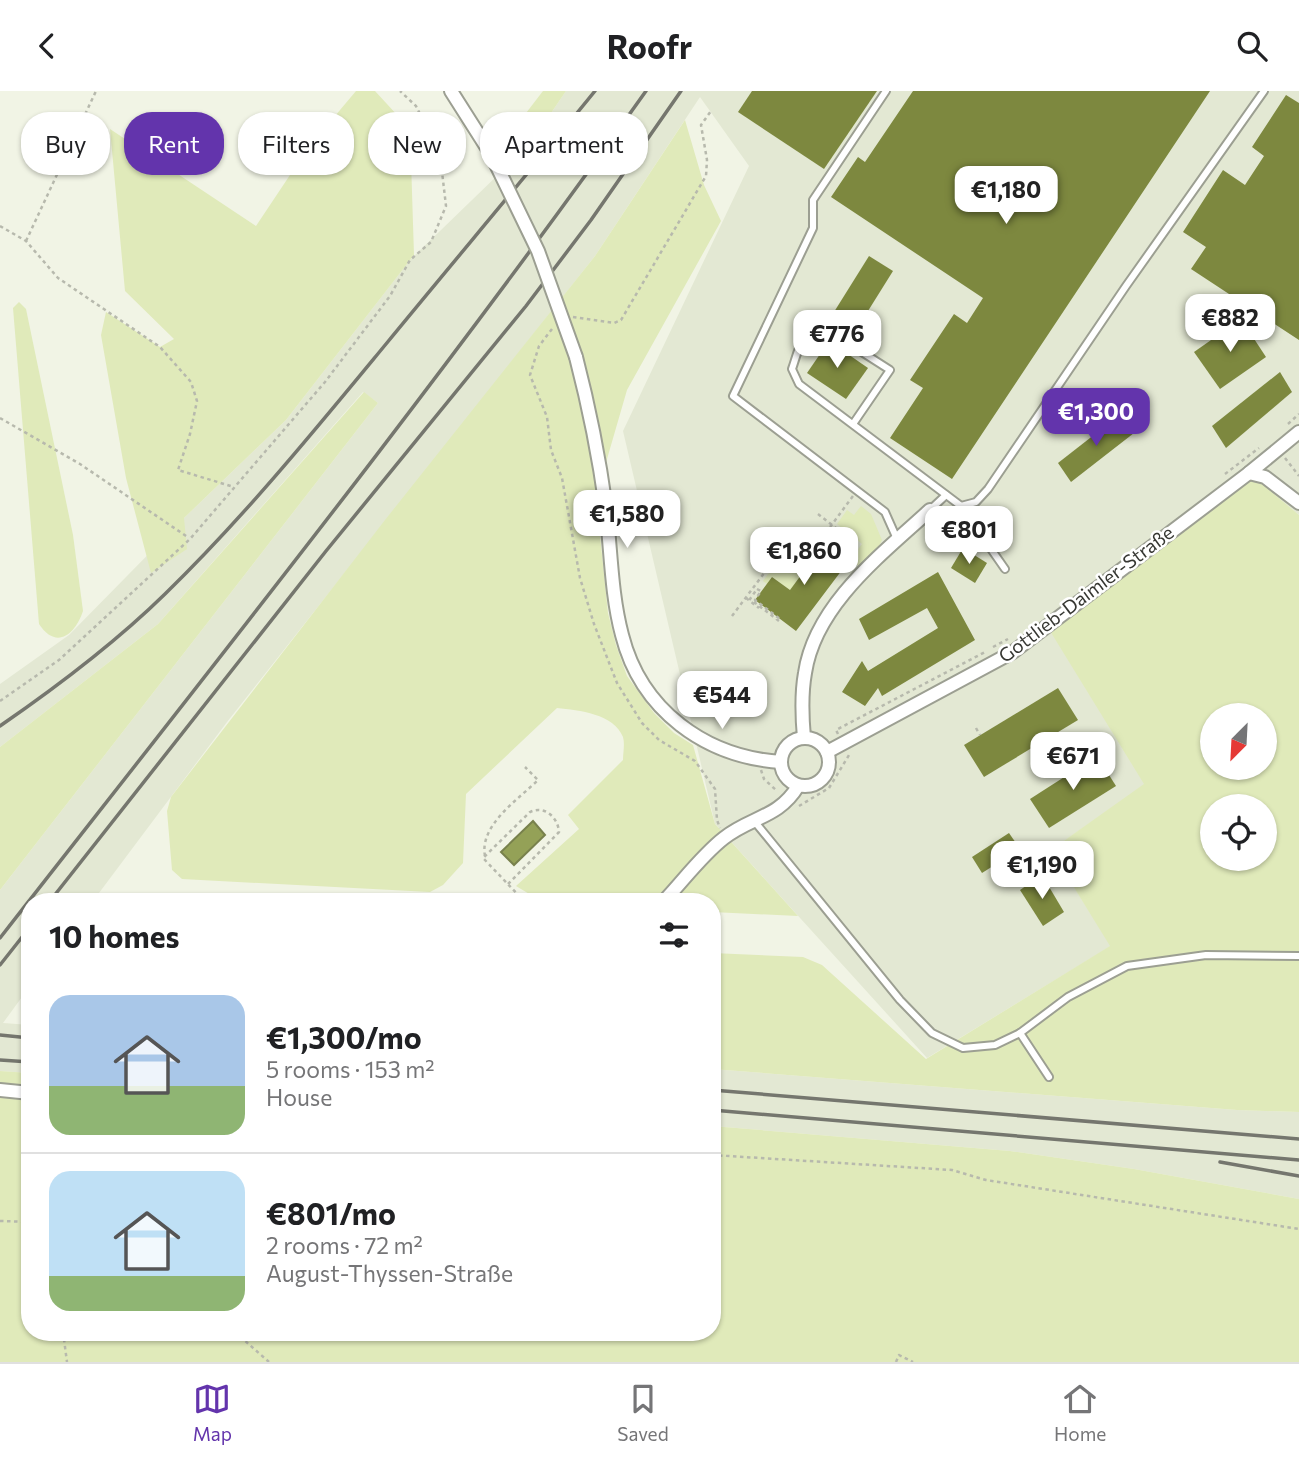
<!DOCTYPE html>
<html lang="en">
<head>
<meta charset="utf-8">
<style>
  :root { --surface:#fff; --page:#f6f6f6; --text:#202124; --muted:#757577; --line:#e0e0e0; --accent:#6334ac }
  body { margin:0; font-family:Commissioner,sans-serif; background:var(--page); color:var(--text); height:100vh; display:flex; flex-direction:column; font-size:26px; white-space:nowrap }
  * { box-sizing:border-box; margin:0 }
  p { font-size:23px; color:var(--muted) }
  .icon { flex:none; width:38px; height:38px; fill:none; stroke:currentColor; stroke-width:2; stroke-linecap:round; stroke-linejoin:round }
  .map { position:relative; flex:1; overflow:hidden }
  .sheet { position:absolute; left:21px; top:802px; width:700px; height:448px; display:flex; flex-direction:column; background:var(--surface); border-radius:28px; box-shadow:0 2px 5px #0004 }
  .sheet>* { flex:none }
  .banner { position:absolute; left:21px; top:21px; width:700px; height:63px; display:flex; gap:14px }
  .needle { width:46px; rotate:204deg }
  .fabs { position:absolute; left:1200px; top:612px; display:grid; gap:14px }
  .fabs a { display:grid; place-items:center; width:77px; height:77px; border-radius:50%; background:var(--surface); box-shadow:0 2px 5px #0004; font-size:35px }
  .price { position:absolute; translate:-50% -60px; padding:0 16px; border-radius:14px; background:#fff; color:#222; font-size:23px; line-height:46px; filter:drop-shadow(0 2px 4px #0008) }
  .price::after { content:''; position:absolute; left:50%; top:42px; width:21px; height:16px; margin-left:-10px; background:inherit; clip-path:polygon(0 0,100% 0,50% 100%) }
  .price.current { background:var(--accent); color:#fff }
  ul { padding:0; list-style:none }
  li { display:flex; align-items:center; gap:21px; height:175px; padding:0 28px }
  li+li { border-top:2px solid var(--line) }
  li span { display:grid; place-items:center; flex:none; width:196px; height:140px; border-radius:21px; color:#555 }
  li>.icon { margin-inline-start:auto }
  span .icon { width:84px; height:84px; fill:#fffc; stroke-width:1 }
  li b { font-size:30px }
  h2 { display:flex; justify-content:space-between; align-items:center; height:84px; padding:0 28px; font-size:30px }
  .pill { padding:0 24px; border-radius:28px; background:var(--surface); box-shadow:0 2px 5px #0004; font-size:24px; line-height:63px }
  .pill.current { background:var(--accent); color:#fff }
  header { display:flex; justify-content:space-between; align-items:center; height:91px; padding:0 28px; background:var(--surface); font-size:32px; font-weight:700 }
  .tabs { display:flex; justify-content:space-around; align-items:center; height:98px; border-top:2px solid var(--line); background:var(--surface); font-size:19px; color:var(--muted) }
  .tabs a { display:grid; justify-items:center; gap:4px }
  .tabs .current { color:var(--accent) }
  .map>svg:first-child { display:block }
</style>
</head>
<body>
<header><svg class="icon" aria-label="back" viewBox="0 0 24 24"><path d="M15 5l-7 7 7 7"/></svg>Roofr<svg class="icon" aria-label="search" viewBox="0 0 24 24"><circle cx="10" cy="10" r="6"/><path d="M15 15l6 6"/></svg></header>
<div class="map">
<svg width="1299" height="1271" viewBox="0 0 1299 1271">
  <rect width="100%" height="100%" fill="#f1f4e5"/>
  <g fill="#e3e8d3">
    <path d="M566,0H1299V424L1249,383L1145,694L1051,759L1111,855L927,967L715,733L623,340L749,75L700,6L595,165L227,631L93,810H30V895L3,932L30,934V982L0,980V799L378,312L363,301L158,533L0,656V593L69,544L184,427L286,329L410,169L530,53Z"/>
    <path d="M712,978L1237,1019L1299,1021V1108L1134,1078L1010,1060L712,1035Z"/>
  </g>
  <g fill="#e0eaba" fill-rule="evenodd">
    <path d="M356,0H375L410,38L414,164L286,329L184,427L187,458L151,482L126,387L101,244L106,221L160,256L174,248L125,200L110,38L256,135L308,57Z"/>
    <path d="M543,0H566L530,53L513,39Z"/>
    <path d="M685,29L704,94L721,130L627,299L596,406L608,522L616,554L627,585L654,622L674,642L693,654L715,733L798,825L712,821V810H541L516,795L579,738L568,724L623,669C623,662 625,653 623,646C614,623 579,619 557,617L466,703L463,772L443,794L430,801L182,788L172,779L167,720L171,706L385,429L595,165Z"/>
    <path d="M19,211L26,218L73,444L83,520C75,544 56,559 39,533L13,217Z"/>
    <path d="M364,301L378,312L0,799V656L158,533Z"/>
    <path d="M1249,382L1299,424V1021L1237,1019L712,978V862L803,866L822,874L926,968L1110,855L1051,759L1144,693L1047,535ZM1213,625H1265V677H1213ZM1213,716H1265V768H1213Z"/>
    <path d="M861,415L871,423L882,449L879,455L859,475L853,471L858,465L855,462L862,453L837,433L847,419L854,424Z"/>
    <path d="M816,457L820,460L790,499L772,486L767,493L763,490L768,483L790,468L802,476Z"/>
    <path d="M0,980L30,982V1241H712V1035L1010,1060L1134,1078L1299,1108V1271H0Z"/>
  </g>
  <path fill="#94a157" stroke="#78814c" stroke-width="2" d="M533,730L545,744L514,774L501,761Z"/>
  <g fill="#7d883f">
    <path d="M752,0H877L824,78L738,21Z"/>
    <path d="M913,0H1210L952,388L890,347L923,297L910,289L954,223L967,232L983,207L831,106L858,66L865,71Z"/>
    <path d="M1286,4L1299,12V249L1191,178L1206,156L1183,141L1223,79L1245,94L1264,65L1252,56Z"/>
    <path d="M869,165L893,180L853,244L829,229Z"/>
    <path d="M1241,228L1266,266L1220,298L1194,261Z"/>
    <path d="M829,250L868,277L846,308L807,282Z"/>
    <path d="M1280,281L1292,301L1226,357L1212,335Z"/>
    <path d="M1122,322L1134,342L1071,391L1058,372Z"/>
    <path d="M827,449L851,467L796,540L755,509L772,486L790,499Z"/>
    <path d="M963,457L987,472L975,492L951,477Z"/>
    <path d="M938,481L975,549L882,605L878,597L865,615L842,601L862,570L868,580L938,537L927,517L869,549L859,528Z"/>
    <path d="M1058,597L1078,629L984,686L964,654Z"/>
    <path d="M1097,665L1116,695L1049,737L1030,708Z"/>
    <path d="M1009,742L1020,758L982,782L972,766Z"/>
    <path d="M1042,784L1064,821L1043,835L1020,799Z"/>
  </g>
  <g fill="none" stroke-linecap="round" stroke-linejoin="round">
    <g stroke="#9c9f92" stroke-width="10">
      <g id="lane">
        <path d="M886,0L813,109V137L733,305L885,421L897,448"/>
        <path d="M853,333L890,279L821,235C800,243 799,258 792,278L799,293L961,415L976,411L988,398L1126,195L1264,0"/>
        <path d="M961,415L1005,478"/>
        <path d="M930,419L946,404"/>
        <path d="M755,731L900,909L932,942L963,957L995,954L1020,942L1068,906L1127,875L1206,864L1299,865"/>
        <path d="M1020,942L1049,986"/>
      </g>
    </g>
    <g stroke="#9c9f92" stroke-width="16">
      <g id="street">
        <path d="M451,0L491,63"/>
        <path d="M576,266C589,316 599,366 606,417C611,459 611,503 622,544C641,619 705,666 781,671"/>
        <path d="M1249,382L1265,386L1299,412"/>
        <circle cx="805" cy="671" r="24"/>
        <path d="M804,647C802,625 801,604 805,582C815,514 882,463 930,419"/>
        <path d="M827,661L1013,561L1249,382L1299,341"/>
        <path d="M664,810C683,790 702,764 724,747C750,726 779,727 798,695"/>
        <path d="M0,999L30,1002"/>
      </g>
    </g>
    <g stroke="#b7b9ad" stroke-width="2.5" stroke-dasharray="3.5 3.5" stroke-linecap="butt">
      <path d="M0,135L26,150L58,187L160,256L191,291L197,310L190,343L178,379L234,396"/>
      <path d="M26,150L96,0"/>
      <path d="M573,226L614,232L621,229L706,85L707,69L701,34L711,20"/>
      <path d="M552,238L539,255L530,284L547,326L551,359L562,387L580,487L594,533L617,592L642,632L659,649L695,670L715,698L717,729L720,737"/>
      <path d="M0,327L80,373L189,447"/>
      <path d="M1288,333L1299,323"/>
      <path d="M1285,367L1299,385"/>
      <path d="M1225,383L1259,357"/>
      <path d="M818,423L850,448L842,460"/>
      <path d="M845,457L856,465L851,471L854,473"/>
      <path d="M789,465L802,474L853,405"/>
      <path d="M757,498L761,500L755,509L780,528L779,530L750,508Z"/>
      <path d="M746,507L759,517"/>
      <path d="M732,525L765,481L789,465L796,453"/>
      <path d="M993,556L1008,548"/>
      <path d="M0,610L59,569L190,448L325,291L390,205L410,169L431,151L446,115L441,72L430,43L416,15L400,0"/>
      <path d="M976,637L980,644"/>
      <path d="M838,643L836,639L987,560"/>
      <path d="M761,679L764,688L777,700"/>
      <path d="M799,715L829,697L849,664"/>
      <path d="M485,765C479,734 519,708 538,689L525,676"/>
      <path d="M508,793L559,741C558,726 544,714 530,721L483,767L524,810"/>
      <path d="M28,883L30,884"/>
      <path d="M712,1064L952,1079L986,1089L1299,1138"/>
      <path d="M0,1130L30,1131"/>
      <path d="M63,1241L67,1271"/>
      <path d="M235,1241L269,1271"/>
      <path d="M896,1271L899,1264L913,1271"/>
    </g>
    <use href="#lane" stroke="#fff" stroke-width="6"/>
    <use href="#street" stroke="#fff" stroke-width="12"/>
    <g stroke="#75766e" stroke-width="3.5">
      <path d="M0,635C58,595 115,552 165,503C245,425 315,339 386,253C455,169 526,85 595,0"/>
      <path d="M50,810L326,460L526,215L591,129L681,0"/>
      <path d="M0,847C219,567 440,290 646,0"/>
      <path d="M0,874L30,836"/>
      <path d="M0,944L30,947"/>
      <path d="M0,969L30,971"/>
      <path d="M712,999L1299,1048"/>
      <path d="M712,1019L1299,1069"/>
      <path d="M1220,1071L1299,1085"/>
    </g>
    <g stroke="#9c9f92" stroke-width="16" stroke-linecap="butt">
      <path id="street-bridge" d="M491,63L538,160L576,266"/>
    </g>
    <use href="#street-bridge" stroke="#fff" stroke-width="12"/>
  </g>
  <g text-anchor="middle" stroke-width="5" stroke-linejoin="round" paint-order="stroke">
    <g font-size="19" fill="#363732" stroke="#fff">
      <text transform="translate(1086 503) rotate(-37)" y="7">Gottlieb-Daimler-Straße</text>
    </g>
  </g>
</svg>
<div class="fabs">
<a><svg class="needle" viewBox="-14 -14 28 28"><path d="M0-13l5 13h-10z" fill="#e53935"/><path d="M0 13l5-13h-10z" fill="#757577"/></svg></a>
<a><svg class="icon" aria-label="locate" viewBox="0 0 24 24"><circle cx="12" cy="12" r="6"/><path d="M12 2v4M12 18v4M2 12h4M18 12h4"/></svg></a>
</div>
<b class="price" style="left:1006px;top:135px">€1,180</b>
<b class="price" style="left:1230px;top:263px">€882</b>
<b class="price" style="left:837px;top:279px">€776</b>
<b class="price current" style="left:1096px;top:357px">€1,300</b>
<b class="price" style="left:627px;top:459px">€1,580</b>
<b class="price" style="left:969px;top:475px">€801</b>
<b class="price" style="left:804px;top:496px">€1,860</b>
<b class="price" style="left:722px;top:640px">€544</b>
<b class="price" style="left:1073px;top:701px">€671</b>
<b class="price" style="left:1042px;top:810px">€1,190</b>
<div class="banner">
<a class="pill">Buy</a>
<a class="pill current">Rent</a>
<a class="pill">Filters</a>
<a class="pill">New</a>
<a class="pill">Apartment</a>
</div>
<section class="sheet">
<h2>10 homes<svg class="icon" aria-label="filters" viewBox="0 0 24 24"><path d="M4 7h16M4 17h16"/><circle cx="9" cy="7" r="2"/><circle cx="15" cy="17" r="2"/></svg></h2>
<ul>
<li><span style="background:linear-gradient(#a9c7e8 65%,#8fb573 0)"><svg class="icon" aria-label="home" viewBox="0 0 24 24"><path d="M3 11l9-7 9 7M6 9v11h12V9"/></svg></span><div><b>€1,300/mo</b><p>5 rooms · 153 m²</p><p>House</p></div></li>
<li><span style="background:linear-gradient(#bfe0f5 75%,#8fb573 0)"><svg class="icon" aria-label="home" viewBox="0 0 24 24"><path d="M3 11l9-7 9 7M6 9v11h12V9"/></svg></span><div><b>€801/mo</b><p>2 rooms · 72 m²</p><p>August-Thyssen-Straße</p></div></li>
</ul>
</section>
</div>
<nav class="tabs">
<a class="current"><svg class="icon" aria-label="map" viewBox="0 0 24 24"><path d="M3 6l6-2 6 2 6-2v14l-6 2-6-2-6 2zM9 4v14M15 6v14"/></svg>Map</a>
<a><svg class="icon" aria-label="saved" viewBox="0 0 24 24"><path d="M7 4h10v16l-5-4-5 4z"/></svg>Saved</a>
<a><svg class="icon" aria-label="home" viewBox="0 0 24 24"><path d="M3 11l9-7 9 7M6 9v11h12V9"/></svg>Home</a>
</nav>
</body>
</html>
